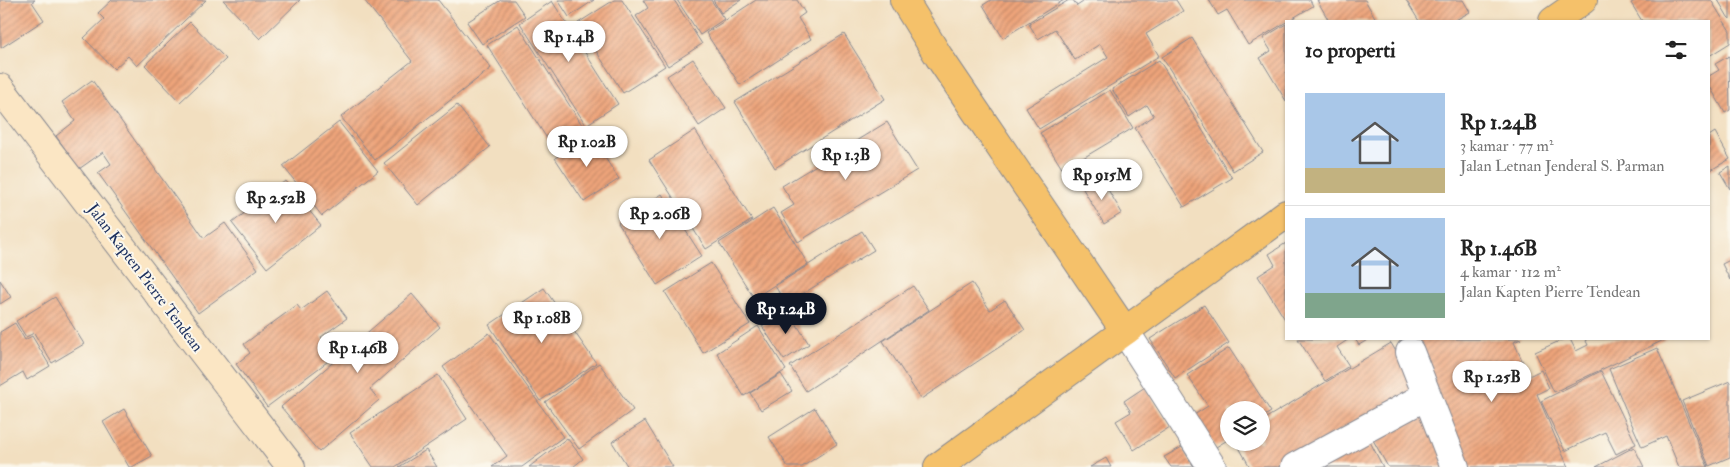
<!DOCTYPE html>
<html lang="id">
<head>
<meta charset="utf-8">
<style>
  :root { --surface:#fff; --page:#f6f6f6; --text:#222; --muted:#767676; --line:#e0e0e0; --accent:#111827 }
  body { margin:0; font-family:"IM FELL Double Pica",serif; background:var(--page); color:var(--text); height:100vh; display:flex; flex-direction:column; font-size:19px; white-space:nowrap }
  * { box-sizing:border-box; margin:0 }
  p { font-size:16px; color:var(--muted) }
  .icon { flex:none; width:28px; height:28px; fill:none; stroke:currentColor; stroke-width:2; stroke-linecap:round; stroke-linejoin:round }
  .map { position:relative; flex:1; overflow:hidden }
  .side { position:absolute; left:1285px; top:20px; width:425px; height:320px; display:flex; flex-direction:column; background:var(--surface); border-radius:0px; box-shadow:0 1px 4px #0004 }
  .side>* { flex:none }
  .controls { position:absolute; left:1220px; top:401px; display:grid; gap:10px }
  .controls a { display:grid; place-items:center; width:50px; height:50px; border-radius:50%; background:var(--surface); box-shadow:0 1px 4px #0004; font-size:25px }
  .price { position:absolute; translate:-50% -42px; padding:0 11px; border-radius:18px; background:#fff; color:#222; font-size:16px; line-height:32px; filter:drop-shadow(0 1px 2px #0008) }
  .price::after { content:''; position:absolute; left:50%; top:30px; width:15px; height:11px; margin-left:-8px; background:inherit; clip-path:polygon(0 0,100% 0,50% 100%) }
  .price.selected { background:var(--accent); color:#fff }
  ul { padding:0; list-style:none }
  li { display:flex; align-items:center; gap:15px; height:125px; padding:0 20px }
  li+li { border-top:1px solid var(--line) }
  li span { display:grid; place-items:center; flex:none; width:140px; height:100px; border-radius:0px; color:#555 }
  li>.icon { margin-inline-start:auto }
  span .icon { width:60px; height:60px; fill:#fffc; stroke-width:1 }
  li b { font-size:21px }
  h2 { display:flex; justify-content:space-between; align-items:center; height:60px; padding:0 20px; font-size:21px }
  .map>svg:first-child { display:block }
</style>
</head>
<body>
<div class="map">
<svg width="1730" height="467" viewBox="0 0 1730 467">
  <defs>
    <pattern id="building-hatch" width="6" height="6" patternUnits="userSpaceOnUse" patternTransform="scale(1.25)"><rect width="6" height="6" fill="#eea47a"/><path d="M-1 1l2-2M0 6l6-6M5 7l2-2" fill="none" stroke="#c08667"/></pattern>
  </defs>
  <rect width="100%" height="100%" fill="#fbf7ec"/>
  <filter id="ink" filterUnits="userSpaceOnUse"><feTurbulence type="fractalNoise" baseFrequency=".02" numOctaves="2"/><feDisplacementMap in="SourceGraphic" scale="10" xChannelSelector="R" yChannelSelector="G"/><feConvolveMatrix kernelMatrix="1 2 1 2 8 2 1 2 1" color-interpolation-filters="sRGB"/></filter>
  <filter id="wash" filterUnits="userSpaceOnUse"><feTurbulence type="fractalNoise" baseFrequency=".0096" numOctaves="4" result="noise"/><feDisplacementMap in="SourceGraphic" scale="20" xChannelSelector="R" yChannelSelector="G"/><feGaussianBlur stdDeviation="1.12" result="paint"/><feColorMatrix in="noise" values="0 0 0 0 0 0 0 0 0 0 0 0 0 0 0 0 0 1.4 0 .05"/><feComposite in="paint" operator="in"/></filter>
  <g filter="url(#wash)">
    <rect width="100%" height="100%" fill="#f2dfc0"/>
    <g id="blocks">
      <g fill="url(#building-hatch)">
        <path d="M0,0H35L32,2L44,20L1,48Z"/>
        <path d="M112,0H206L137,66L128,56L114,69L84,38L104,19L98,13Z"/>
        <path d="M223,0H300L260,39Z"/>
        <path d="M364,0H438L491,68L375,160L341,117L412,61Z"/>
        <path d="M501,0H514L525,16L482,44L467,22Z"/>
        <path d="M558,0H594L569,17Z"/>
        <path d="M614,0H622L665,66L623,93L578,23Z"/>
        <path d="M643,0H674L702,44L668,66L636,16L648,8Z"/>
        <path d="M677,0H711L724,19L700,35Z"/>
        <path d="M713,0H741L721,13Z"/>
        <path d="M756,0H797L805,13L798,18L811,39L740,85L706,33Z"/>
        <path d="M991,0H1064L1003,38L983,5Z"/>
        <path d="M1069,0H1073L1077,6L1086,0H1176L1183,11L1146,34L1159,56L1039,129L1026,108L1108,57L1100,44L1075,60L1055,29L1038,39L1029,24Z"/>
        <path d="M1209,0H1310L1313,6L1248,45L1227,10L1218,15Z"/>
        <path d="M1317,0H1365L1377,21H1329Z"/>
        <path d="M1406,0H1463L1470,12L1454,21H1419Z"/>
        <path d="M1637,0H1711L1730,31V43L1709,56V21H1642L1631,3Z"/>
        <path d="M1718,0H1730V19L1728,17Z"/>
        <path d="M552,1L618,104L586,125L520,23Z"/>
        <path d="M190,22L226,59L180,102L145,65Z"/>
        <path d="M1286,24V101L1260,58L1271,51L1263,38Z"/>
        <path d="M518,25L586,131L555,151L487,45Z"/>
        <path d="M844,34L885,99L775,168L735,102Z"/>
        <path d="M1192,38L1263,152L1233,171L1162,57Z"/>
        <path d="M1729,56L1730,110L1725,113L1709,85V76L1719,70L1715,64Z"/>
        <path d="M693,59L726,108L699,126L667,76Z"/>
        <path d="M1159,60L1232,178L1184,207L1135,128L1154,116L1147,105L1129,117L1112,89Z"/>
        <path d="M92,80L204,238L225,223L258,269L198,313L98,173L111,164L103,152L79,169L56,136L75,121L62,102Z"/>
        <path d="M1110,90L1133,128L1063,170L1040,133Z"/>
        <path d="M457,105L490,147L418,205L384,163Z"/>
        <path d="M339,122L378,171L322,216L283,166Z"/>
        <path d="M887,122L917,170L798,242L781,213L794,205L782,186Z"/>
        <path d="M695,130L752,220L706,249L649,160Z"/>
        <path d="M1715,132L1730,159L1709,171V136Z"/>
        <path d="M590,135L619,179L584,202L555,158Z"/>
        <path d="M1730,166V189L1720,172Z"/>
        <path d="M1101,178L1122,213L1104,224L1083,189Z"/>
        <path d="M285,181L321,225L267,268L232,223Z"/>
        <path d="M662,194L702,256L657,285L618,223Z"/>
        <path d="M773,208L808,264L754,298L719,243Z"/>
        <path d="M862,231L874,250L786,304L775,286Z"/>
        <path d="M1286,243V321L1258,276L1275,265L1269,254Z"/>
        <path d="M1730,260V280L1722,264Z"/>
        <path d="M711,263L750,324L703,353L665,292Z"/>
        <path d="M0,280L11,297L0,304Z"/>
        <path d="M972,283L990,310L1005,300L1025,330L921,399L883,341Z"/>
        <path d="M913,286L929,310L806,391L790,366Z"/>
        <path d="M544,288L596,363L540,401L489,325Z"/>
        <path d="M327,291L347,318L321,337L335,356L267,407L236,364L250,353L244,344L297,305L301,310Z"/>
        <path d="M412,294L440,327L370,389L379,400L319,452L281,407Z"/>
        <path d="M55,297L84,344L52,363L34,333L26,337L16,321Z"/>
        <path d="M1204,305L1229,343L1175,378L1150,339Z"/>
        <path d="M787,309L809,344L784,360L762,326Z"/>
        <path d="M15,323L25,340L32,336L50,366L27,380L23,372L0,386V332Z"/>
        <path d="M758,326L786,370L744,396L717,353Z"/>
        <path d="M489,333L563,437L522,467H492L507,456L443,367Z"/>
        <path d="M1298,339H1349L1337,347L1349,366L1325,381Z"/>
        <path d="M1355,339H1369L1359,345Z"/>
        <path d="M1413,339H1521L1514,342L1529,376L1541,370L1549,388L1537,394L1568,467H1468Z"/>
        <path d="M1564,339H1570L1576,351L1588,345L1585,339H1666L1554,392L1535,352Z"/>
        <path d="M1391,343L1421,394L1357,420L1278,467H1250L1236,442H1261V421Z"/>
        <path d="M1229,348L1271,412L1261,418V410H1229V439L1216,447L1194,415L1208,406L1187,375Z"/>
        <path d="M1657,348L1679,399L1708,467H1679L1666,436L1642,447L1630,420L1609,369Z"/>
        <path d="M599,363L633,410L579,449L545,402Z"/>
        <path d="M1601,371L1636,444L1616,454L1605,432L1565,451L1541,401Z"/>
        <path d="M781,374L792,391L761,410L750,393Z"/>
        <path d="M438,375L467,419L395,467H373L350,433Z"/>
        <path d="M1730,381V457L1709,466L1682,401Z"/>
        <path d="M1145,387L1170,427L1134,450L1116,421L1131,412L1124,401Z"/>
        <path d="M1422,402L1446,467H1388L1368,431Z"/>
        <path d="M815,408L837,444L802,467H788L769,437Z"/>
        <path d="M124,409L152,456L132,467H129L103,422Z"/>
        <path d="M645,421L673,467H628L612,442Z"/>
        <path d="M1366,434L1383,467H1301Z"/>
        <path d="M567,438L583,459L573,467H529Z"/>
        <path d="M1182,447L1194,467H1171L1164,457Z"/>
        <path d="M1634,447L1644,467H1596Z"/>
        <path d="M426,450L437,467H399Z"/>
        <path d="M1106,458L1111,467H1090Z"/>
      </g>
    </g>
  </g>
  <g filter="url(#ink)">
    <use href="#blocks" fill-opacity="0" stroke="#86878f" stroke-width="1"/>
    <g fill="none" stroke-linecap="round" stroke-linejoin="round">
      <g stroke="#86878f" stroke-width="30">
        <g id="minor">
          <path d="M1125,331L1212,467"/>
          <path d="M1410,352L1455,467"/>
          <path d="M1295,467L1426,396"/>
        </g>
      </g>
      <g stroke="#86878f" stroke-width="30">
        <path id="secondary" d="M0,88L291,467"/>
      </g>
      <g stroke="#86878f" stroke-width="30">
        <g id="primary">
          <path d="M904,0L939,57L1125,331"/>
          <path d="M1553,21L1583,0"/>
          <path d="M938,467L1286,214"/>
        </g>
      </g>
      <use href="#minor" stroke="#fff" stroke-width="28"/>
      <use href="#secondary" stroke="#fbe6c4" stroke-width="28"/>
      <use href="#primary" stroke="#f5c16b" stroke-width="28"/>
    </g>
  </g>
  <g text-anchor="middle" stroke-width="4" stroke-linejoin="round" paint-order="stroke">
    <g font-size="16" fill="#1b2f5e" stroke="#fbf7ec">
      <text transform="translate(146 277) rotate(53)" y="6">Jalan Kapten Pierre Tendean</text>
    </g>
  </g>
</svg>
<div class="controls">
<a><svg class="icon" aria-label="layers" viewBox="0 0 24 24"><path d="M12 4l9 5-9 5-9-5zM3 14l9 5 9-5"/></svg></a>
</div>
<b class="price" style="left:569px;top:63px">Rp 1.4B</b>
<b class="price" style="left:587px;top:168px">Rp 1.02B</b>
<b class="price" style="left:846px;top:181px">Rp 1.3B</b>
<b class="price" style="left:1102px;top:201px">Rp 915M</b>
<b class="price" style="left:276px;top:224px">Rp 2.52B</b>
<b class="price" style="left:660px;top:240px">Rp 2.06B</b>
<b class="price selected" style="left:786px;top:335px">Rp 1.24B</b>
<b class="price" style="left:542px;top:344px">Rp 1.08B</b>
<b class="price" style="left:358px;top:374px">Rp 1.46B</b>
<b class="price" style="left:1492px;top:403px">Rp 1.25B</b>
<section class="side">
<h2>10 properti<svg class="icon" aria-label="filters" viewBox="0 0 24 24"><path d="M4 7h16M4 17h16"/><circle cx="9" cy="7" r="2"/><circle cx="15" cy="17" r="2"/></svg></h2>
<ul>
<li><span style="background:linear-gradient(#a9c7e8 75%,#c2b280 0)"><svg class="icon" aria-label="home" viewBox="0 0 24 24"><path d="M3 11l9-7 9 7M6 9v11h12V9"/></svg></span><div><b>Rp 1.24B</b><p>3 kamar · 77 m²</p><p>Jalan Letnan Jenderal S. Parman</p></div></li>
<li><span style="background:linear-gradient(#a9c7e8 75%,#7fa58c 0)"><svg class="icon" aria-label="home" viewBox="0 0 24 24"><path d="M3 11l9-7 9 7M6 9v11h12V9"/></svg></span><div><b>Rp 1.46B</b><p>4 kamar · 112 m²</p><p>Jalan Kapten Pierre Tendean</p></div></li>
</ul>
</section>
</div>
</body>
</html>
